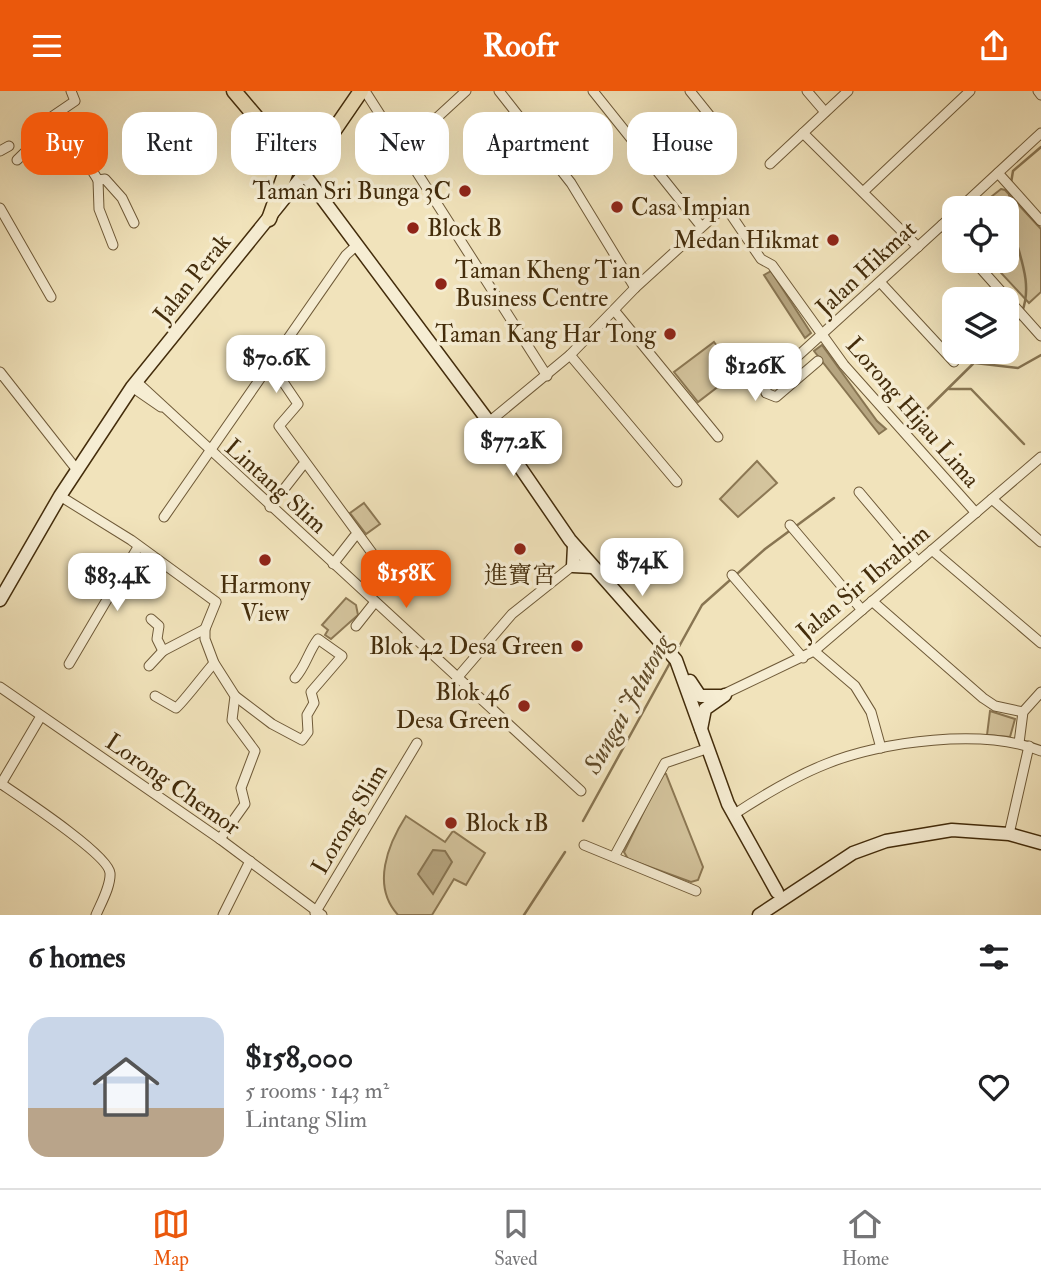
<!DOCTYPE html>
<html lang="en">
<head>
<meta charset="utf-8">
<style>
  :root { --surface:#fff; --page:#f6f6f6; --text:#202124; --muted:#757577; --line:#e0e0e0; --accent:#ea580c }
  body { margin:0; font-family:"IM FELL Double Pica","Noto Serif SC",serif; background:var(--page); color:var(--text); height:100vh; display:flex; flex-direction:column; font-size:26px; white-space:nowrap }
  * { box-sizing:border-box; margin:0 }
  p { font-size:23px; color:var(--muted) }
  .icon { flex:none; width:38px; height:38px; fill:none; stroke:currentColor; stroke-width:2; stroke-linecap:round; stroke-linejoin:round }
  .map { position:relative; height:824px; overflow:hidden }
  .sheet { display:flex; flex-direction:column; background:var(--surface); flex:1 }
  .sheet>* { flex:none }
  .banner { position:absolute; left:21px; top:21px; width:999px; height:63px; display:flex; gap:14px }
  .controls { position:absolute; left:942px; top:105px; display:grid; gap:14px }
  .controls a { display:grid; place-items:center; width:77px; height:77px; border-radius:14px; background:var(--surface); box-shadow:0 7px 28px #0002; font-size:35px }
  .price { position:absolute; translate:-50% -60px; padding:0 16px; border-radius:14px; background:#fff; color:#222; font-size:23px; line-height:46px; filter:drop-shadow(0 2px 4px #0008) }
  .price::after { content:''; position:absolute; left:50%; top:42px; width:21px; height:16px; margin-left:-10px; background:inherit; clip-path:polygon(0 0,100% 0,50% 100%) }
  .price.selected { background:var(--accent); color:#fff }
  ul { padding:0; list-style:none }
  li { display:flex; align-items:center; gap:21px; height:175px; padding:0 28px }
  li span { display:grid; place-items:center; flex:none; width:196px; height:140px; border-radius:21px; color:#555 }
  li>.icon { margin-inline-start:auto }
  span .icon { width:84px; height:84px; fill:#fffc; stroke-width:1 }
  li b { font-size:30px }
  h2 { display:flex; justify-content:space-between; align-items:center; height:84px; padding:0 28px; font-size:30px }
  .tag { padding:0 24px; border-radius:21px; background:var(--surface); box-shadow:0 7px 28px #0002; font-size:24px; line-height:63px }
  .tag.selected { background:var(--accent); color:#fff }
  header { display:flex; justify-content:space-between; align-items:center; height:91px; padding:0 28px; background:var(--accent); color:#fff; font-size:32px; font-weight:700 }
  .tabs { display:flex; justify-content:space-around; align-items:center; height:98px; border-top:2px solid var(--line); background:var(--surface); font-size:19px; color:var(--muted) }
  .tabs a { display:grid; justify-items:center; gap:4px }
  .tabs .selected { color:var(--accent) }
  .map>svg:first-child { display:block }
</style>
</head>
<body>
<header><svg class="icon" aria-label="menu" viewBox="0 0 24 24"><path d="M4 6h16M4 12h16M4 18h16"/></svg>Roofr<svg class="icon" aria-label="share" viewBox="0 0 24 24"><path d="M12 15V3M7 8l5-5 5 5M5 13v7h14v-7"/></svg></header>
<div class="map">
<svg width="1041" height="824" viewBox="0 0 1041 824">
  <rect width="100%" height="100%" fill="#f1e3bb"/>
  <filter id="stains"><feTurbulence type="fractalNoise" baseFrequency=".00286" numOctaves="4"/><feColorMatrix values="0 0 0 0 .2 0 0 0 0 .09 0 0 0 0 .02 0 0 0 .5 -.17"/></filter>
  <radialGradient id="worn" r=".72"><stop offset=".6" stop-color="#630" stop-opacity="0"/><stop offset="1" stop-color="#630" stop-opacity=".3"/></radialGradient>
  <g fill="#d4c49d" stroke="#8c7854" stroke-width="2">
    <path d="M1001,98L1005,99L1041,138V201L1029,212L990,170H1006V117H977Z"/>
    <path d="M714,251L737,281L698,311L674,281Z"/>
    <path d="M757,370L777,392L738,426L720,408Z"/>
    <path d="M364,412L380,433L366,443L350,422Z"/>
    <path d="M346,507L356,514L358,524L331,548L325,544L328,539L322,534Z"/>
    <path d="M990,620L1015,628L1010,646L987,644Z"/>
    <path d="M662,683H666L703,776L698,789L691,791L628,768L624,761Z"/>
    <path d="M406,725L445,751L453,740L485,762L466,794L454,788L432,824H398C371,795 388,753 406,725Z"/>
  </g>
  <g fill="#b6a580" stroke="#887552" stroke-width="2">
    <path d="M771,180L811,242L805,247L764,184Z"/>
    <path d="M822,254L877,330L886,338L879,343L814,260Z"/>
    <path d="M433,759L445,760L452,771L433,803L418,783Z"/>
  </g>
  <g fill="none" stroke-linecap="round" stroke-linejoin="round">
    <g stroke="#887552" stroke-width="2.5">
      <path d="M1011,92L1013,80L1041,56"/>
      <path d="M1010,99C1002,140 1038,180 1022,221"/>
      <path d="M1006,241L1020,227"/>
      <path d="M975,272L1018,277L1041,264"/>
      <path d="M949,298H971L1024,353"/>
      <path d="M909,336L985,261"/>
      <path d="M676,561L702,514L765,458L834,407"/>
      <path d="M583,730L671,570"/>
      <path d="M524,824L565,761"/>
    </g>
    <g stroke="#6f5a38" stroke-width="11">
      <g id="minor">
        <path d="M365,0L547,285"/>
        <path d="M499,0L571,92L635,197"/>
        <path d="M593,0L701,135"/>
        <path d="M690,0L718,35"/>
        <path d="M807,0L825,21"/>
        <path d="M1038,0L1041,4"/>
        <path d="M53,34L73,49L98,89L105,88L122,107L134,132"/>
        <path d="M803,42L918,156"/>
        <path d="M404,57L466,0"/>
        <path d="M0,60L9,55"/>
        <path d="M17,69L53,34L50,27L75,10L71,0"/>
        <path d="M770,73L848,0"/>
        <path d="M998,82L1041,130"/>
        <path d="M98,89L99,118L113,154"/>
        <path d="M863,101L970,0"/>
        <path d="M0,117L51,206"/>
        <path d="M960,117L1041,42"/>
        <path d="M942,134L954,147"/>
        <path d="M974,170L1041,245"/>
        <path d="M880,191L954,271"/>
        <path d="M614,219L718,346"/>
        <path d="M570,264L677,391"/>
        <path d="M818,270L776,306L766,302V294L954,123"/>
        <path d="M271,273L298,313L279,335L397,496"/>
        <path d="M0,281L77,379"/>
        <path d="M137,291L581,700"/>
        <path d="M132,296L161,316"/>
        <path d="M489,331L570,264L635,197L725,115L761,168L772,174L844,274L976,422"/>
        <path d="M859,401L918,471"/>
        <path d="M60,405L131,449L216,511L205,538V548L214,572L235,605L232,629L255,660L241,697L245,713L220,748"/>
        <path d="M992,408L1041,451"/>
        <path d="M270,416L302,375"/>
        <path d="M164,426L346,164L357,154"/>
        <path d="M790,434L862,519"/>
        <path d="M932,459L1041,552"/>
        <path d="M333,473L354,446"/>
        <path d="M732,484L803,567"/>
        <path d="M872,510L983,607L995,615L1023,621"/>
        <path d="M151,528L159,535L157,548L163,560"/>
        <path d="M356,535L375,511"/>
        <path d="M814,560L855,595L871,621L881,657"/>
        <path d="M69,573L138,456"/>
        <path d="M149,575L163,560L205,538"/>
        <path d="M457,587L512,523L576,472"/>
        <path d="M0,596L220,748L322,824"/>
        <path d="M155,605L176,617C180,615 207,580 214,572"/>
        <path d="M235,605L272,633L302,649L308,641L307,624L314,612L311,601L342,565L318,548C308,561 306,575 295,587"/>
        <path d="M720,605L814,560L1041,366"/>
        <path d="M1019,652L1023,621L1041,601"/>
        <path d="M0,692C19,705 109,764 110,782C111,795 101,812 96,824"/>
        <path d="M1,693L41,625"/>
        <path d="M733,724C762,705 793,686 826,673C881,650 985,637 1041,660"/>
        <path d="M1009,743L1029,655"/>
        <path d="M584,754L696,800"/>
        <path d="M614,766L665,672L706,658"/>
        <path d="M315,822L417,652"/>
        <path d="M223,824L250,770"/>
      </g>
    </g>
    <g stroke="#442d0c" stroke-width="15">
      <g id="secondary">
        <path d="M574,455L573,475L593,476"/>
        <path d="M0,509L60,405L132,296L304,83L489,331L570,449L676,569L728,713L777,801"/>
        <path d="M690,590L700,605H720"/>
        <path d="M701,638L705,618L725,604"/>
        <path d="M759,824L853,762L886,750L952,739L1009,743L1041,752"/>
      </g>
    </g>
    <g stroke="#442d0c" stroke-width="17">
      <g id="primary">
        <path d="M234,0L304,83L361,0"/>
        <path d="M269,128L285,83L286,59"/>
      </g>
    </g>
    <use href="#minor" stroke="#f6edd3" stroke-width="9"/>
    <use href="#secondary" stroke="#f6edd3" stroke-width="12"/>
    <use href="#primary" stroke="#f1e3bb" stroke-width="14"/>
  </g>
  <g fill="#8f2418" stroke="#f6edd3" stroke-width="2.5">
    <circle cx="465" cy="100" r="7"/>
    <circle cx="617" cy="116" r="7"/>
    <circle cx="413" cy="137" r="7"/>
    <circle cx="833" cy="149" r="7"/>
    <circle cx="441" cy="193" r="7"/>
    <circle cx="670" cy="243" r="7"/>
    <circle cx="520" cy="458" r="7"/>
    <circle cx="265" cy="469" r="7"/>
    <circle cx="577" cy="555" r="7"/>
    <circle cx="524" cy="615" r="7"/>
    <circle cx="451" cy="732" r="7"/>
  </g>
  <g text-anchor="middle" stroke-width="7" stroke-linejoin="round" paint-order="stroke">
    <g font-size="24" fill="#442d0c" stroke="#f6edd3" text-anchor="end">
      <text x="451" y="108">Taman Sri Bunga 3C</text>
      <text x="631" y="124" text-anchor="start">Casa Impian</text>
      <text x="427" y="145" text-anchor="start">Block B</text>
      <text x="819" y="157">Medan Hikmat</text>
      <text x="455" y="187" text-anchor="start">Taman Kheng Tian<tspan x="455" dy="28">Business Centre</tspan></text>
      <text x="656" y="251">Taman Kang Har Tong</text>
      <text x="520" y="492" text-anchor="middle">進寶宮</text>
      <text x="265" y="502" text-anchor="middle">Harmony<tspan x="265" dy="28">View</tspan></text>
      <text x="563" y="563">Blok 42 Desa Green</text>
      <text x="510" y="609">Blok 46<tspan x="510" dy="28">Desa Green</tspan></text>
      <text x="465" y="740" text-anchor="start">Block 1B</text>
    </g>
    <g font-size="24" fill="#442d0c" stroke="#f6edd3">
      <text transform="translate(866 177) rotate(-43)" y="8">Jalan Hikmat</text>
      <text transform="translate(192 187) rotate(-51)" y="8">Jalan Perak</text>
      <text transform="translate(913 321) rotate(49)" y="8">Lorong Hijau Lima</text>
      <text transform="translate(276 395) rotate(42)" y="8">Lintang Slim</text>
      <text transform="translate(863 491) rotate(-40)" y="8">Jalan Sir Ibrahim</text>
      <text transform="translate(173 693) rotate(35)" y="8">Lorong Chemor</text>
      <text transform="translate(349 728) rotate(-59)" y="8">Lorong Slim</text>
    </g>
    <g font-size="26" font-style="italic" fill="#604b29" stroke="#f6edd3">
      <text transform="translate(627 613) rotate(-61)" y="9">Sungai Jelutong</text>
    </g>
  </g>
  <rect width="100%" height="100%" filter="url(#stains)"/>
  <rect width="100%" height="100%" fill="url(#worn)"/>
</svg>
<div class="controls">
<a><svg class="icon" aria-label="locate" viewBox="0 0 24 24"><circle cx="12" cy="12" r="6"/><path d="M12 2v4M12 18v4M2 12h4M18 12h4"/></svg></a>
<a><svg class="icon" aria-label="layers" viewBox="0 0 24 24"><path d="M12 4l9 5-9 5-9-5zM3 14l9 5 9-5"/></svg></a>
</div>
<b class="price" style="left:276px;top:304px">$70.6K</b>
<b class="price" style="left:755px;top:312px">$126K</b>
<b class="price" style="left:513px;top:387px">$77.2K</b>
<b class="price" style="left:642px;top:507px">$74K</b>
<b class="price selected" style="left:406px;top:519px">$158K</b>
<b class="price" style="left:117px;top:522px">$83.4K</b>
<div class="banner">
<a class="tag selected">Buy</a>
<a class="tag">Rent</a>
<a class="tag">Filters</a>
<a class="tag">New</a>
<a class="tag">Apartment</a>
<a class="tag">House</a>
</div>
</div>
<section class="sheet">
<h2>6 homes<svg class="icon" aria-label="filters" viewBox="0 0 24 24"><path d="M4 7h16M4 17h16"/><circle cx="9" cy="7" r="2"/><circle cx="15" cy="17" r="2"/></svg></h2>
<ul>
<li><span style="background:linear-gradient(#c9d6e8 65%,#b9a48a 0)"><svg class="icon" aria-label="home" viewBox="0 0 24 24"><path d="M3 11l9-7 9 7M6 9v11h12V9"/></svg></span><div><b>$158,000</b><p>5 rooms · 143 m²</p><p>Lintang Slim</p></div><svg class="icon" aria-label="heart" viewBox="0 0 24 24"><path d="M12 20l-8-8c-3-5 5-10 8-4 3-6 11-1 8 4z"/></svg></li>
</ul>
</section>
<nav class="tabs">
<a class="selected"><svg class="icon" aria-label="map" viewBox="0 0 24 24"><path d="M3 6l6-2 6 2 6-2v14l-6 2-6-2-6 2zM9 4v14M15 6v14"/></svg>Map</a>
<a><svg class="icon" aria-label="saved" viewBox="0 0 24 24"><path d="M7 4h10v16l-5-4-5 4z"/></svg>Saved</a>
<a><svg class="icon" aria-label="home" viewBox="0 0 24 24"><path d="M3 11l9-7 9 7M6 9v11h12V9"/></svg>Home</a>
</nav>
</body>
</html>
